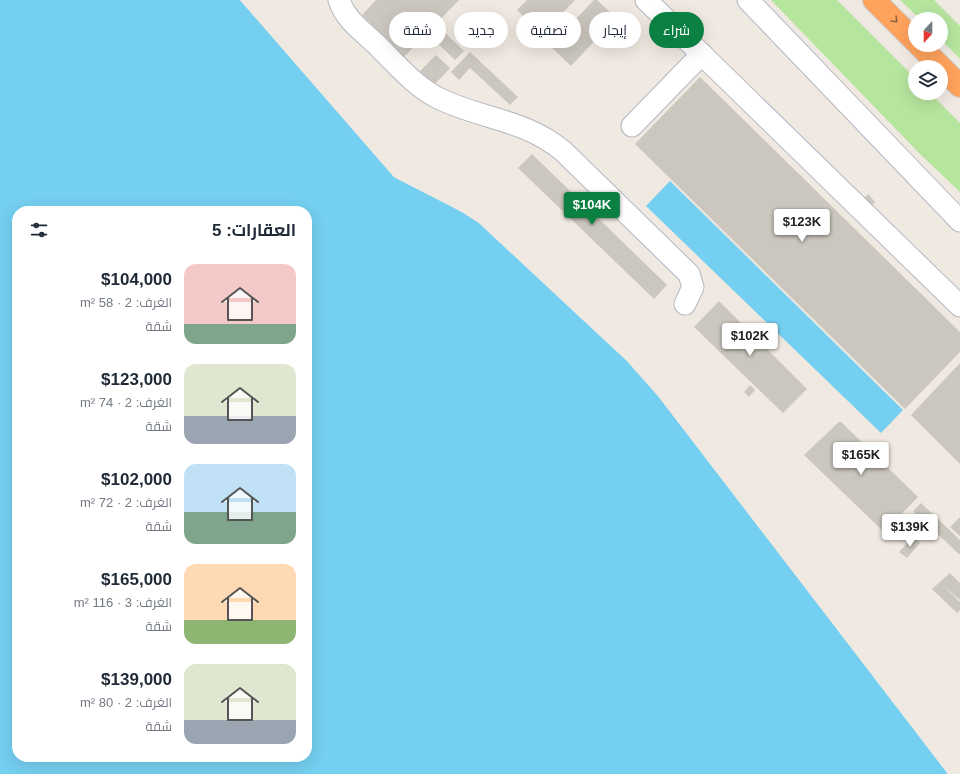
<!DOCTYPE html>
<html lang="ar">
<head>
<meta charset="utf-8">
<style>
  :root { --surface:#fff; --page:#f2f2f3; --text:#1f2937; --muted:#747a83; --accent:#0b8043 }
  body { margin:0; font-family:Helvetica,Cairo,sans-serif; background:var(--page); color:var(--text); direction:rtl; height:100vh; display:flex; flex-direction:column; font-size:15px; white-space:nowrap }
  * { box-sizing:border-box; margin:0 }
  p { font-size:13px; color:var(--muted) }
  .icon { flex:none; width:22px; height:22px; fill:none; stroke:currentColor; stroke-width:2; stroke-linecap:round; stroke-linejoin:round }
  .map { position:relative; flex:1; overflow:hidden; direction:ltr }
  .drawer { position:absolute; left:12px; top:206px; width:300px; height:556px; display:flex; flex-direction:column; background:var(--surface); border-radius:16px; box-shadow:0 4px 16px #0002; direction:rtl }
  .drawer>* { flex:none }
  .banner { position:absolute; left:324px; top:12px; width:380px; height:36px; direction:rtl; display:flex; gap:8px }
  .needle { width:26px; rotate:201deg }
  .tools { position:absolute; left:908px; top:12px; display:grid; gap:8px }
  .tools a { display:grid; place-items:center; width:40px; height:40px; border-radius:50%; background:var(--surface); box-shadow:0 4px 16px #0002; font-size:20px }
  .price { position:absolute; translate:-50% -34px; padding:0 9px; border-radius:4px; background:#fff; color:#222; font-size:13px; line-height:26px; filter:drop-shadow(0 1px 2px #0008) }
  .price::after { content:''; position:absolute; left:50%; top:24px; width:12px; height:9px; margin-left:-6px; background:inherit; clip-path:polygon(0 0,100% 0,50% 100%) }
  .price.selected { background:var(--accent); color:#fff }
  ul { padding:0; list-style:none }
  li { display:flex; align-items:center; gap:12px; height:100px; padding:0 16px }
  li span { display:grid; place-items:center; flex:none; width:112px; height:80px; border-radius:12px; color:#555 }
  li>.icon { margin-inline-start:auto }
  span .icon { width:48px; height:48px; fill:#fffc; stroke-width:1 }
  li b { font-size:17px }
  h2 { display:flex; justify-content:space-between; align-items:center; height:48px; padding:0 16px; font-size:17px }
  .pill { padding:0 14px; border-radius:18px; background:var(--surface); box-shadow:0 4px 16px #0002; font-size:14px; line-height:36px }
  .pill.selected { background:var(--accent); color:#fff }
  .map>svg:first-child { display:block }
</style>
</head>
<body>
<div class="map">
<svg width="960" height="774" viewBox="0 0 960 774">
  <rect width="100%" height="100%" fill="#efe9e1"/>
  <g fill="#b6e59e">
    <path d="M771,0H837L915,78V93H930L960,123V192L920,154Z"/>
    <path d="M900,0H934L960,26V59L941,40V19H920Z"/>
  </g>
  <g fill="#75cff0" fill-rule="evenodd">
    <path d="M0,0H240L394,177L462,212L479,223L627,361L658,396L948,774H0ZM17,211H307V757H17Z"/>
    <path d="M670,181L903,410L881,433L646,206Z"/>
  </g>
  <path fill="#efe9e1" d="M240,0H242L395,175L463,210L480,222L628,360L659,394L749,509L950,774H948L658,396L627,361L479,223L462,212L394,177Z"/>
  <g fill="#cbc7bf">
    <path d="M376,0H459L404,57L362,15Z"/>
    <path d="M527,0H575L542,34L517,10Z"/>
    <path d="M594,0H597L616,18L571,66L550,46Z"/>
    <path d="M437,25L464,51L455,60L428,34Z"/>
    <path d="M470,52L518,97L510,105L470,68L459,80L451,72Z"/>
    <path d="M436,55L450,68L434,85L420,71Z"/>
    <path d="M700,77L960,332V352L905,409L635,144Z"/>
    <path d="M532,154L667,285L654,299L518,168Z"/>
    <path d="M868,194L875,202L868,209L861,202Z"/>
    <path d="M719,301L807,389L783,413L694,327Z"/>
    <path d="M960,363V464L911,415Z"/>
    <path d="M750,385L755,390L749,397L744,392Z"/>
    <path d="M840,421L918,497L884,532L804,455Z"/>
    <path d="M921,503L960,540V555L913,511Z"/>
    <path d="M916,514L925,523L909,539L900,531Z"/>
    <path d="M960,517V536L950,527Z"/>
    <path d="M913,537L920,543L907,558L899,552Z"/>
    <path d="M950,573L960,583V600L943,585L960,602V610L957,613L932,589Z"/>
  </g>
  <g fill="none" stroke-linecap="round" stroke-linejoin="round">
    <g stroke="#b4b7c1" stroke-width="23">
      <g id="minor">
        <path d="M339,0C345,19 362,31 376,44C395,63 415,87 440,99C482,119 526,120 563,151L689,274L693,287L685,304"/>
        <path d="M646,0L960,306"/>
        <path d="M748,0L960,221"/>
        <path d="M632,126L702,54"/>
      </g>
    </g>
    <g stroke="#c9c9c9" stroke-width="24">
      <g id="highway">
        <path d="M874,0L915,41"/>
        <path d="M919,45L960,86"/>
      </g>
    </g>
    <use href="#minor" stroke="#fff" stroke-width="21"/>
    <use href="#highway" stroke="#ffa35c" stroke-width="22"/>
  </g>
  <defs><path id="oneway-chevron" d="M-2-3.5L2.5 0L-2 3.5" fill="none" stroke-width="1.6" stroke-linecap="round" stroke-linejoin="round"/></defs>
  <use stroke="#8c6343" href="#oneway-chevron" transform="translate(895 20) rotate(45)"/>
</svg>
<div class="tools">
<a><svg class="needle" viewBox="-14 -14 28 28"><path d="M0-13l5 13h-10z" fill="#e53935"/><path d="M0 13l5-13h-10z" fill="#747a83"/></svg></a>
<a><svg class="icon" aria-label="layers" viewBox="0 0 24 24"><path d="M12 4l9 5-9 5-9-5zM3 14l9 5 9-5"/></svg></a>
</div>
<b class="price selected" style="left:592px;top:226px">$104K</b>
<b class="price" style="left:802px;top:243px">$123K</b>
<b class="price" style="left:750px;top:357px">$102K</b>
<b class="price" style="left:861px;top:476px">$165K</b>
<b class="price" style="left:910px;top:548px">$139K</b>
<div class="banner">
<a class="pill selected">شراء</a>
<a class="pill">إيجار</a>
<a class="pill">تصفية</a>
<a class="pill">جديد</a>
<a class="pill">شقة</a>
</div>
<section class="drawer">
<h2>العقارات: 5<svg class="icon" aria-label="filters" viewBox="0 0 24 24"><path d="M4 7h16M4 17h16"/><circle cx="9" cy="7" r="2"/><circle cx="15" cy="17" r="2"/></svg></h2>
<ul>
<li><span style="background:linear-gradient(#f6c9c9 75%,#7fa58c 0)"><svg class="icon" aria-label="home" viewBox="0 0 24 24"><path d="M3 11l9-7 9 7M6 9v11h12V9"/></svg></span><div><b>$104,000</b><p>الغرف: 2 · 58 m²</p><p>شقة</p></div></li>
<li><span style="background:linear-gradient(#dfe7d0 65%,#9aa5b1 0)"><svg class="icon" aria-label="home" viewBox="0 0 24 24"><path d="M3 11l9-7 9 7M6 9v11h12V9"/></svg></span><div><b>$123,000</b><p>الغرف: 2 · 74 m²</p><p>شقة</p></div></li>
<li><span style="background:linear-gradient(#bfe0f5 60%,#7fa58c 0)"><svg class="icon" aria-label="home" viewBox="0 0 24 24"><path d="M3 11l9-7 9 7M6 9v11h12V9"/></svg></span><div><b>$102,000</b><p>الغرف: 2 · 72 m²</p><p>شقة</p></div></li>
<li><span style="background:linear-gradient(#ffd9b3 70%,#8fb573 0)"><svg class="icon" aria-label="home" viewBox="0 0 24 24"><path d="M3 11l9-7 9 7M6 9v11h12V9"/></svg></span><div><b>$165,000</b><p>الغرف: 3 · 116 m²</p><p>شقة</p></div></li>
<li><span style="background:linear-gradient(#dfe7d0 70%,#9aa5b1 0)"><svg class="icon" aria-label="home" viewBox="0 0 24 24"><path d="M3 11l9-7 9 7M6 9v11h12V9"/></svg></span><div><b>$139,000</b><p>الغرف: 2 · 80 m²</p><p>شقة</p></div></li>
</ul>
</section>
</div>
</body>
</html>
